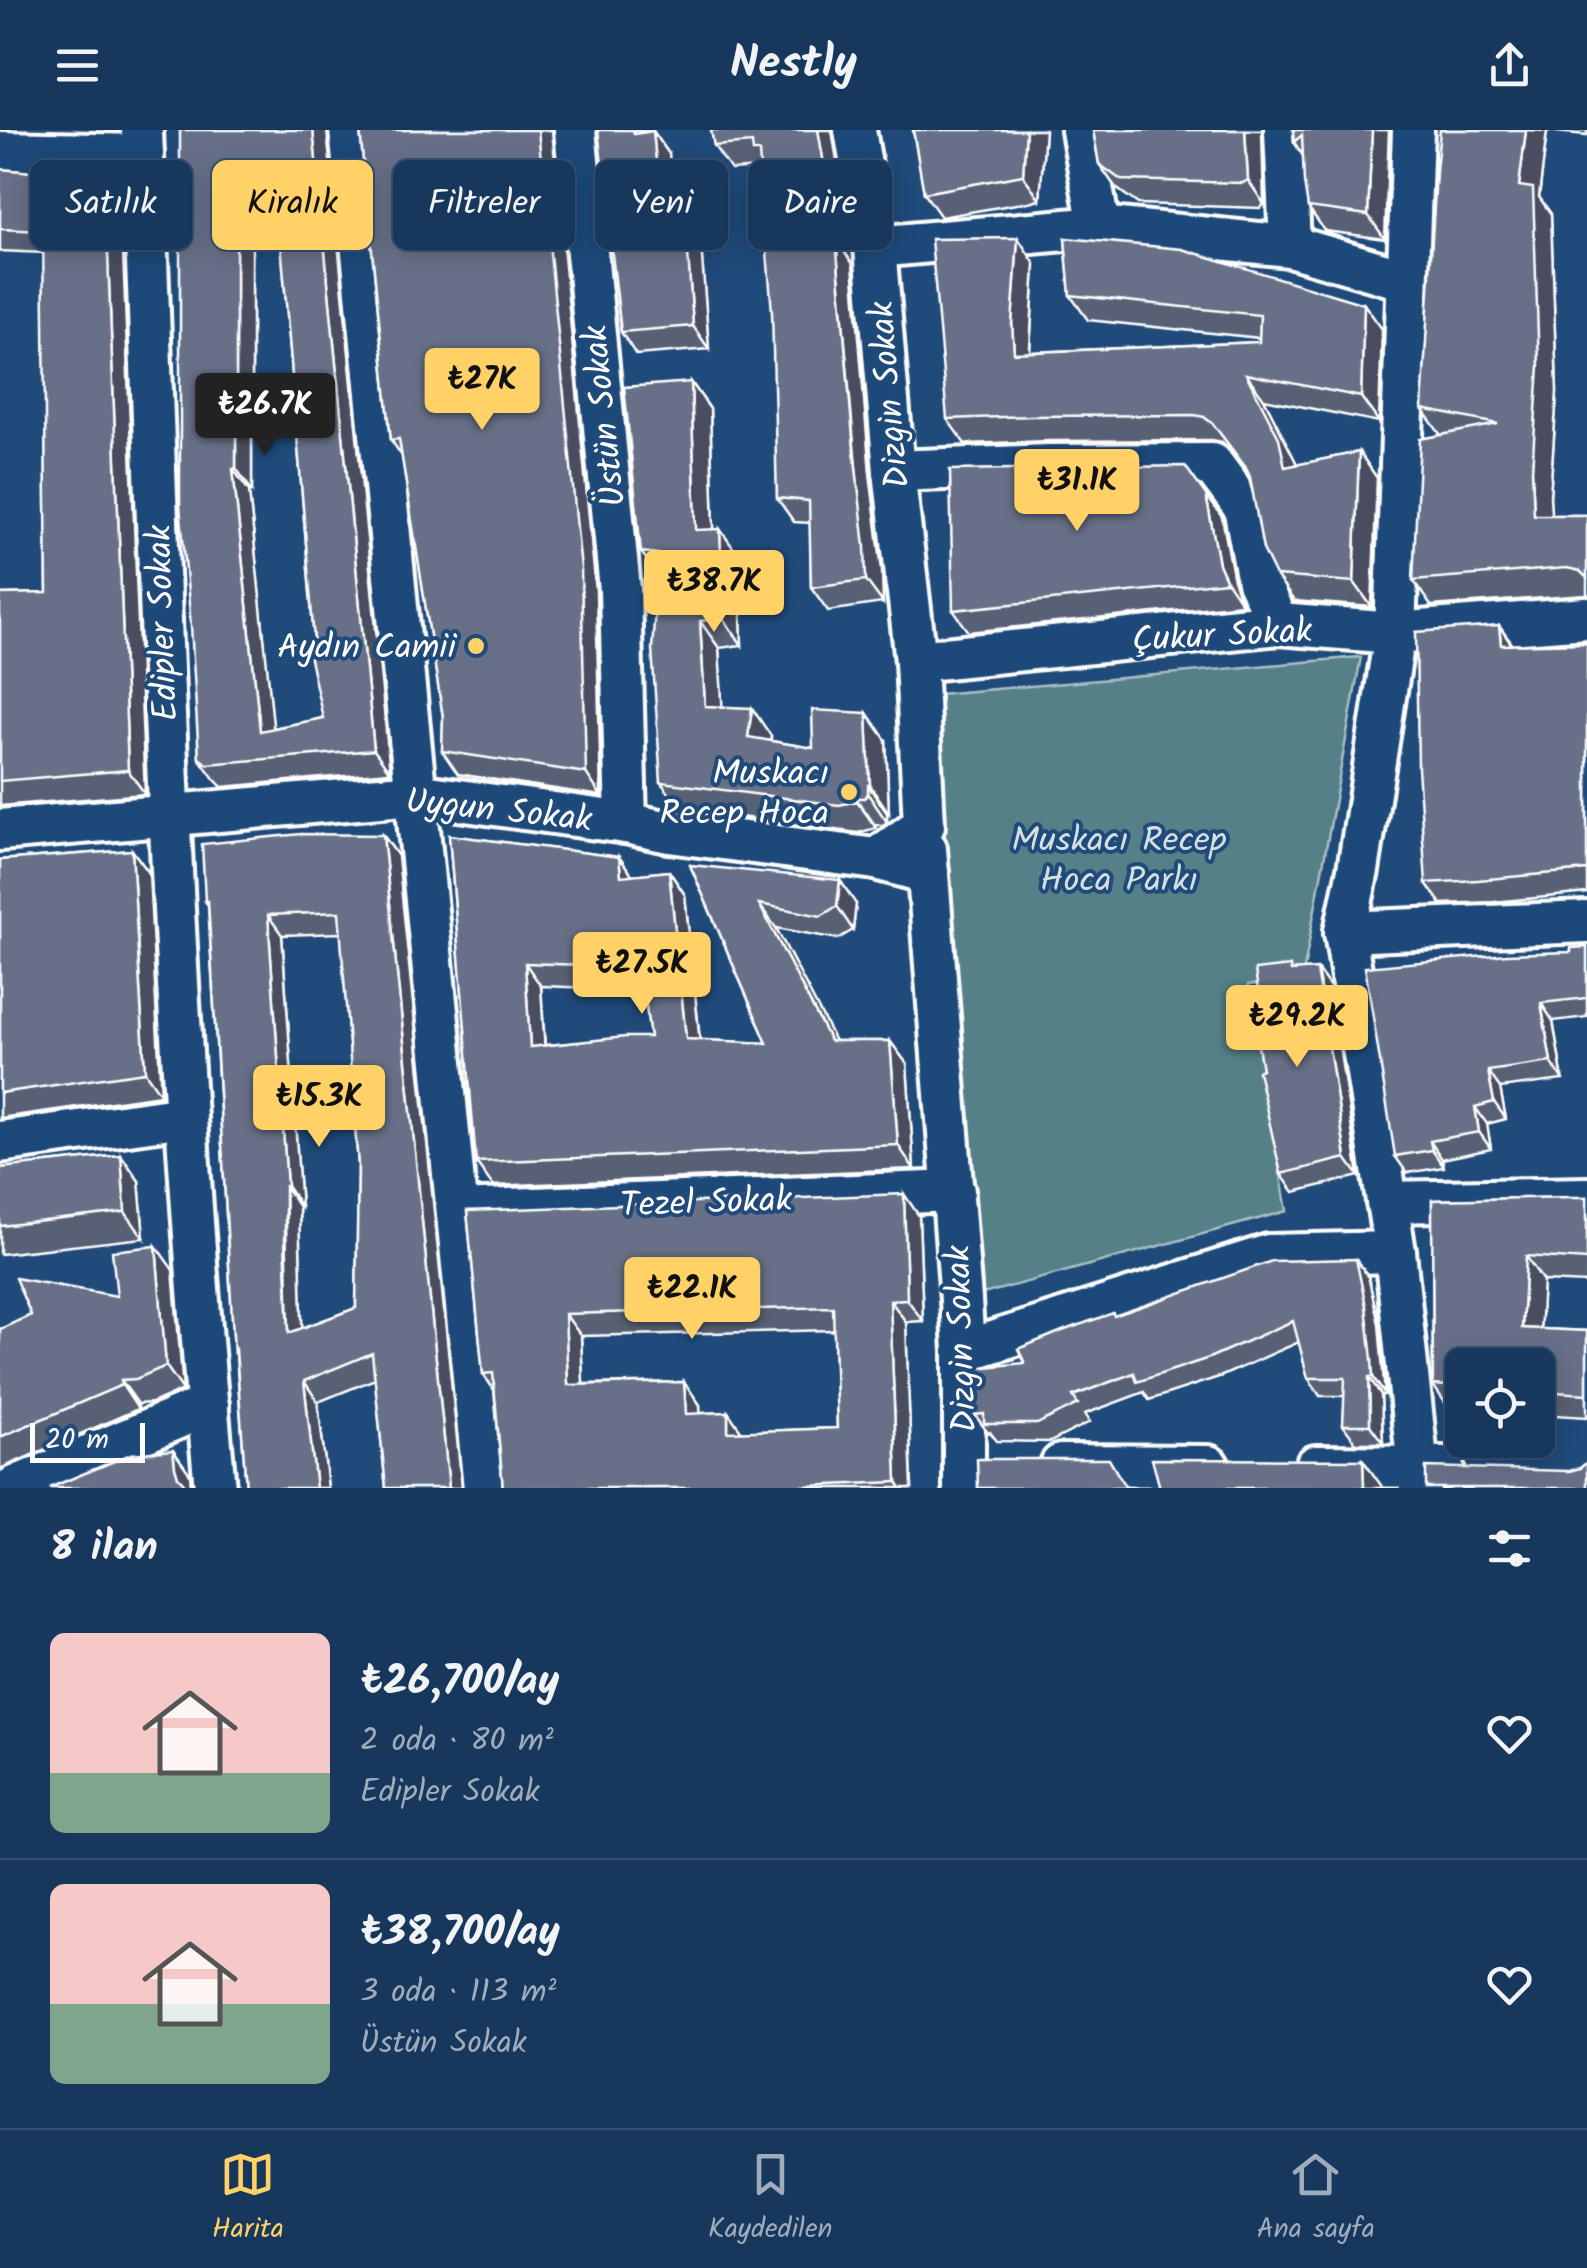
<!DOCTYPE html>
<html lang="tr">
<head>
<meta charset="utf-8">
<style>
  :root { --surface:#17385c; --page:#203f62; --text:#f1f3f6; --muted:#9eacbb; --line:#365272; --accent:#ffd166 }
  body { margin:0; font-family:Kalam,sans-serif; background:var(--page); color:var(--text); height:100vh; display:flex; flex-direction:column; font-size:38px; white-space:nowrap }
  * { box-sizing:border-box; margin:0 }
  p { font-size:32px; color:var(--muted) }
  .icon { flex:none; width:55px; height:55px; fill:none; stroke:currentColor; stroke-width:2; stroke-linecap:round; stroke-linejoin:round }
  .map { position:relative; height:1358px; overflow:hidden }
  .details { display:flex; flex-direction:column; background:var(--surface); flex:1 }
  .details>* { flex:none }
  .guide { position:absolute; left:30px; top:30px; width:1000px; height:90px; display:flex; gap:20px }
  .tools { position:absolute; left:1445px; top:1218px; display:grid; gap:20px }
  .tools a { display:grid; place-items:center; width:110px; height:110px; border-radius:15px; background:var(--surface); box-shadow:0 5px 25px #0003,0 0 0 2px var(--line); font-size:50px }
  .scale { position:absolute; left:30px; bottom:25px; width:115px; box-sizing:border-box; padding-left:10px; border:5px solid #fff; border-top:0; font-size:28px; line-height:35px; white-space:nowrap; color:#fff; -webkit-text-stroke:8px #1f4a7a; paint-order:stroke }
  .price { position:absolute; translate:-50% -85px; padding:0 22px; border-radius:10px; background:var(--accent); color:#111; font-size:32px; line-height:65px; filter:drop-shadow(0 2px 5px #0008) }
  .price::after { content:''; position:absolute; left:50%; top:60px; width:30px; height:22px; margin-left:-15px; background:inherit; clip-path:polygon(0 0,100% 0,50% 100%) }
  .price.on { background:#222; color:#fff }
  ul { padding:0; list-style:none }
  li { display:flex; align-items:center; gap:30px; height:250px; padding:0 50px }
  li+li { border-top:2px solid var(--line) }
  li span { display:grid; place-items:center; flex:none; width:280px; height:200px; border-radius:15px; color:#555 }
  li>.icon { margin-inline-start:auto }
  span .icon { width:120px; height:120px; fill:#fffc; stroke-width:1 }
  li b { font-size:42px }
  h2 { display:flex; justify-content:space-between; align-items:center; height:120px; padding:0 50px; font-size:42px }
  .chip { padding:0 35px; border-radius:15px; background:var(--surface); box-shadow:0 5px 25px #0003,0 0 0 2px var(--line); font-size:35px; line-height:90px }
  .chip.on { background:var(--accent); color:#111 }
  header { display:flex; justify-content:space-between; align-items:center; height:130px; padding:0 50px; background:var(--surface); font-size:45px; font-weight:700 }
  .tab-bar { display:flex; justify-content:space-around; align-items:center; height:140px; border-top:2px solid var(--line); background:var(--surface); font-size:28px; color:var(--muted) }
  .tab-bar a { display:grid; justify-items:center; gap:5px }
  .tab-bar .on { color:var(--accent) }
  .map>svg:first-child { display:block }
</style>
</head>
<body>
<header><svg class="icon" aria-label="menu" viewBox="0 0 24 24"><path d="M4 6h16M4 12h16M4 18h16"/></svg>Nestly<svg class="icon" aria-label="share" viewBox="0 0 24 24"><path d="M12 15V3M7 8l5-5 5 5M5 13v7h14v-7"/></svg></header>
<div class="map">
<svg width="1587" height="1358" viewBox="0 0 1587 1358">
  <rect width="100%" height="100%" fill="#1f4a7a"/>
  <filter id="ink" filterUnits="userSpaceOnUse"><feTurbulence type="fractalNoise" baseFrequency=".01" numOctaves="2"/><feDisplacementMap in="SourceGraphic" scale="20" xChannelSelector="R" yChannelSelector="G"/><feConvolveMatrix kernelMatrix="1 2 1 2 8 2 1 2 1" color-interpolation-filters="sRGB"/></filter>
  <g filter="url(#ink)">
    <path fill="#548088" stroke="#aac0c4" stroke-width="2.5" d="M1361,527L1302,850L1248,855L1287,1081L961,1170L939,887V564Z"/>
    <g fill="none" stroke-linecap="round" stroke-linejoin="round">
      <g stroke="#fff" stroke-width="48">
        <g id="minor">
          <path d="M142,0C160,453 172,907 215,1358"/>
          <path d="M350,0L484,1358"/>
          <path d="M575,0L620,460L626,693"/>
          <path d="M855,0L875,117L894,341L916,531L924,695L876,729"/>
          <path d="M1082,0L1099,97"/>
          <path d="M1285,0L1290,116"/>
          <path d="M1413,0L1395,503L1358,740L1345,802L1395,1122L1420,1358"/>
          <path d="M0,22L143,25"/>
          <path d="M875,117L1099,97L1290,116L1406,150"/>
          <path d="M894,341L1050,335L1212,334L1244,377L1258,452L1278,494"/>
          <path d="M916,531L1278,494L1395,503L1587,488"/>
          <path d="M0,700L415,664L626,693L669,702L876,729L928,743"/>
          <path d="M926,719L961,1170L964,1221V1358"/>
          <path d="M1345,802L1587,792"/>
          <path d="M0,1012L185,986"/>
          <path d="M1387,1072L1587,1068"/>
          <path d="M458,1081L954,1061"/>
          <path d="M964,1221L1269,1125L1395,1122"/>
          <path d="M1061,1335L1208,1336"/>
          <path d="M1316,1336L1443,1337"/>
          <path d="M13,1358L208,1275"/>
        </g>
      </g>
      <use href="#minor" stroke="#1f4a7a" stroke-width="40"/>
    </g>
    <g fill="#596075" stroke="#fff" stroke-width="2.5" fill-rule="evenodd">
      <path d="M180,0L326,2L390,642L222,657L215,650L199,628ZM279,88L314,510L323,588L273,598L249,361H252V89Z"/>
      <path d="M360,0H552L596,461L601,666L458,644L442,621L443,587L402,326L391,310Z"/>
      <path d="M598,0L653,1L669,24L670,41L682,39L697,62L709,219L636,225L621,202Z"/>
      <path d="M711,0H832L849,105L819,110H836L853,134L870,343L882,440L883,473L828,481L811,457L810,393L794,392L777,368V110L764,93L760,38L731,40L714,16Z"/>
      <path d="M913,0H1045L1040,70L941,87L924,63Z"/>
      <path d="M1093,0H1262L1264,74L1260,78L1138,74L1116,58L1099,34Z"/>
      <path d="M1293,0H1389L1385,109L1325,101L1308,77L1303,26L1294,12Z"/>
      <path d="M1440,0H1587V5L1547,1L1539,67L1551,84L1557,262L1550,367L1551,385H1587V465L1431,476L1413,450L1442,305L1440,304L1422,279Z"/>
      <path d="M0,39L105,49L121,73L145,664L0,676V464L47,463L44,123L0,121Z"/>
      <path d="M1065,108L1382,199L1379,292L1264,269L1297,335L1359,322L1377,348L1372,477L1294,471L1276,446L1247,342L1231,320L1222,312L1212,310L1050,311L965,314L947,289L1035,134L1030,222L1259,212V208L1088,190L1070,165Z"/>
      <path d="M691,252L710,279L714,399L739,426L742,515L719,518L722,577L771,606V611L813,618L886,610L889,683H887V692L883,695H875L876,698L858,703L680,679L661,652L658,445L641,422Z"/>
      <path d="M1222,387L1235,456L1242,474L969,502L953,480Z"/>
      <path d="M1499,496L1513,515L1587,513V763L1494,772L1441,774L1426,753Z"/>
      <path d="M383,705L398,726L462,1358H386L375,1249L318,1272L328,1358H246L236,1225L234,1222L208,775L205,771ZM341,803L358,1035L356,1178L302,1198L299,1077H301L282,805Z"/>
      <path d="M449,705L619,727L632,745L669,741L685,765L700,910L767,913L690,735L856,774L853,800L838,809L776,798L834,911H890L907,934L914,1039L493,1056L476,1032ZM541,856L644,860L650,907L545,915Z"/>
      <path d="M132,720L149,743L161,965L0,988V730Z"/>
      <path d="M1587,817V887L1553,891L1563,950L1500,958L1506,989L1487,994L1491,1019L1442,1029L1444,1037L1407,1043L1395,1026L1571,822Z"/>
      <path d="M1317,839L1330,857L1359,1046L1294,1062L1281,1044L1262,939V886L1294,841Z"/>
      <path d="M121,1025L139,1051L144,1108L0,1124V1038Z"/>
      <path d="M1587,1067V1153L1543,1151L1540,1199L1587,1201V1287L1538,1284V1235H1462V1280H1450L1433,1255L1432,1070Z"/>
      <path d="M467,1081L919,1086L923,1191L906,1192L912,1358H503L494,1260L483,1244ZM834,1200L837,1298L741,1302L728,1282L700,1283V1275L684,1252L583,1254L581,1206Z"/>
      <path d="M1356,1129L1368,1146L1379,1194L1385,1265H1381L1383,1313H1356L1343,1295L1345,1266H1320L1308,1248L1299,1212L1222,1246L1149,1270L1144,1262L1085,1284L1090,1292L1050,1312L997,1311L990,1302L988,1303L975,1285L1025,1233L1115,1186Z"/>
      <path d="M173,1140L183,1260L152,1273L138,1274V1279L0,1339V1199L117,1166Z"/>
    </g>
    <g fill="#484e5f" stroke="#fff" stroke-width="2.5">
      <path d="M313,0H327L390,642L374,620Z"/>
      <path d="M538,0H552L596,461L601,666L586,643Z"/>
      <path d="M818,0H832L849,105L832,80Z"/>
      <path d="M1026,0H1045L1040,70L1023,45Z"/>
      <path d="M1245,0H1262L1264,74L1248,50Z"/>
      <path d="M1372,0H1389L1385,109L1368,85Z"/>
      <path d="M1526,0L1547,1L1539,67L1551,84L1557,262L1550,367L1553,411L1534,385L1519,56Z"/>
      <path d="M653,1L669,24L673,65L657,42Z"/>
      <path d="M682,39L697,62L709,219L693,196Z"/>
      <path d="M105,49L121,73L145,664L128,640Z"/>
      <path d="M236,66L252,89V361L236,338Z"/>
      <path d="M1018,108L1035,134L1030,218L1031,248L1014,223L1012,193Z"/>
      <path d="M836,110L853,134L870,343L882,440L883,473L866,450Z"/>
      <path d="M1364,174L1382,199L1379,292L1361,267Z"/>
      <path d="M1246,244L1264,269L1297,334L1303,363L1285,337Z"/>
      <path d="M691,252L710,279L715,428L696,400Z"/>
      <path d="M1359,322L1377,348L1372,477L1354,452Z"/>
      <path d="M233,339L249,361L276,623L260,601Z"/>
      <path d="M1206,365L1222,387L1235,456L1242,474L1227,452L1219,434Z"/>
      <path d="M720,399L739,426L742,515L723,488Z"/>
      <path d="M700,491L719,518L724,604L705,576Z"/>
      <path d="M1499,496L1514,518L1501,515Z"/>
      <path d="M752,578L771,606L767,635L748,607Z"/>
      <path d="M867,583L886,610L889,683L870,655Z"/>
      <path d="M868,655L887,683V692L868,664Z"/>
      <path d="M856,668L875,695L876,698L857,671Z"/>
      <path d="M383,705L398,726L462,1358H449Z"/>
      <path d="M132,720L149,743L161,965L145,942Z"/>
      <path d="M619,727L636,750L621,746Z"/>
      <path d="M669,741L685,765L702,933L686,909Z"/>
      <path d="M840,750L856,774L853,800L837,776Z"/>
      <path d="M759,774L776,798L847,934L830,911Z"/>
      <path d="M268,785L282,805L301,1077L287,1056Z"/>
      <path d="M525,833L541,856L546,940L530,917Z"/>
      <path d="M1317,839L1330,857L1359,1046L1346,1028Z"/>
      <path d="M1541,873L1553,891L1563,950L1551,932Z"/>
      <path d="M890,911L907,934L914,1039L898,1015Z"/>
      <path d="M1488,941L1500,958L1506,989L1494,972Z"/>
      <path d="M1475,977L1487,994L1491,1019L1479,1002Z"/>
      <path d="M1430,1011L1442,1029L1444,1037L1432,1020Z"/>
      <path d="M121,1025L139,1051L144,1108L125,1082Z"/>
      <path d="M285,1056L299,1077L303,1224L289,1203Z"/>
      <path d="M904,1064L919,1086L923,1191L907,1169Z"/>
      <path d="M156,1116L173,1140L183,1260L166,1236Z"/>
      <path d="M1526,1126L1543,1151L1539,1222L1522,1198Z"/>
      <path d="M1356,1129L1368,1146L1379,1194L1385,1265L1373,1247Z"/>
      <path d="M890,1170L906,1192L912,1358H901L897,1352Z"/>
      <path d="M565,1184L581,1206L584,1277L568,1255Z"/>
      <path d="M1369,1247L1381,1265L1383,1313L1370,1295Z"/>
      <path d="M121,1250L138,1274V1279L122,1255Z"/>
      <path d="M304,1251L318,1272L328,1358H316Z"/>
      <path d="M684,1252L700,1275L701,1306L686,1284Z"/>
      <path d="M728,1282L744,1305L728,1302Z"/>
      <path d="M173,1320L190,1344L191,1358H185L178,1347L175,1337Z"/>
      <path d="M1363,1330L1383,1358H1364Z"/>
    </g>
    <g fill="#677088" stroke="#fff" stroke-width="2.5" fill-rule="evenodd">
      <path d="M180,0H313L374,620L207,634L199,628L191,496L180,375ZM277,64L314,510L306,511L323,588L260,601L233,339L236,338V66Z"/>
      <path d="M360,0H538L581,439L586,643L442,621L443,587L399,309L391,310Z"/>
      <path d="M598,0H633L634,4L653,1L657,42L682,39L693,196L621,202Z"/>
      <path d="M711,0H818L832,80L764,93L759,22H753L752,13L714,16Z"/>
      <path d="M913,0H1026L1023,45L924,63Z"/>
      <path d="M1093,0H1245L1248,50L1243,53L1121,50L1099,34Z"/>
      <path d="M1293,0H1372L1368,85L1308,77L1304,52L1302,5L1294,12Z"/>
      <path d="M1440,0H1526L1519,56L1533,58L1539,236L1532,341L1534,385H1587V448L1580,441L1567,438L1413,450L1420,309L1498,294L1422,279L1436,41Z"/>
      <path d="M0,39L105,49L128,640L0,651V464L47,463L43,101L0,99Z"/>
      <path d="M1018,108L1012,193L1014,223L1259,212L1260,185L1070,165L1065,108L1182,119L1364,174L1361,267L1246,244L1279,308L1285,337L1359,322L1354,452L1276,446L1263,419L1250,347L1246,338L1213,294L1204,287L1194,285L1032,286L947,289L931,109Z"/>
      <path d="M766,110H836L854,320L865,416L866,450L811,457L809,371L777,368L772,182Z"/>
      <path d="M691,252L696,400L720,399L723,488L700,491L705,576L752,578L748,607L813,618L812,580L867,583L870,655H868V664L864,668H856L857,671L839,675L661,652L652,519L659,424L641,422L624,257Z"/>
      <path d="M1185,336L1206,365L1219,434L1227,452L953,480L950,340Z"/>
      <path d="M1499,496L1501,515L1587,513V740L1478,750L1426,753L1418,638L1416,502Z"/>
      <path d="M301,704L383,705L449,1358H386L372,1223L304,1251L316,1358H246L236,1220L234,1222L208,771H205L202,714ZM339,782L358,1035L356,1178L289,1203L285,1110V1056H287L268,785Z"/>
      <path d="M449,705L619,727L621,746L669,741L686,909L767,913L690,735L840,750L837,776L821,786L759,774L830,911H890L898,1015L476,1032ZM525,833L641,837L650,907H625L530,917Z"/>
      <path d="M132,720L145,942L0,963V730Z"/>
      <path d="M1587,817V868L1541,873L1551,932L1488,941L1494,972L1475,977L1479,1002L1430,1011L1432,1020L1395,1026L1365,837L1507,824L1571,822V818Z"/>
      <path d="M1290,836L1291,841L1317,839L1346,1028L1281,1044L1258,941L1262,939L1253,887L1262,886L1255,840Z"/>
      <path d="M121,1025L125,1082L0,1096V1038Z"/>
      <path d="M904,1064L907,1169L890,1170L897,1352L759,1358H503L493,1243L483,1244L467,1081ZM833,1177L837,1298L728,1302V1282L686,1284L684,1252L568,1255L565,1184Z"/>
      <path d="M1572,1067H1587V1130L1526,1126L1522,1198L1587,1201V1264L1538,1261V1235H1462V1257L1433,1255L1432,1070Z"/>
      <path d="M156,1116L166,1236L136,1249L121,1250L122,1255L0,1307V1199L31,1185L15,1148L117,1166L112,1121Z"/>
      <path d="M1356,1129L1366,1176L1372,1229L1373,1247H1369L1370,1295H1343L1345,1248H1308L1293,1191L1209,1228L1137,1252L1134,1243L1073,1266L1078,1274L1037,1294H984V1284L975,1285V1238L1025,1233L1018,1219L1065,1200L1113,1183L1114,1186L1272,1131Z"/>
      <path d="M173,1320L175,1337L178,1347L184,1353L185,1358H49L131,1324Z"/>
      <path d="M977,1329H1109L1126,1358H978Z"/>
      <path d="M1152,1329L1363,1330L1364,1358H1160Z"/>
      <path d="M1587,1332V1358H1426V1337L1569,1341L1580,1338Z"/>
    </g>
  </g>
  <g fill="#ffd166" stroke="#1f4a7a" stroke-width="4">
    <circle cx="476" cy="516" r="10"/>
    <circle cx="849" cy="662" r="10"/>
  </g>
  <g text-anchor="middle" stroke-width="8" stroke-linejoin="round" paint-order="stroke">
    <g font-size="35" fill="#fff" stroke="#1f4a7a">
      <text transform="translate(888 265) rotate(-95)" y="12">Dizgin Sokak</text>
      <text transform="translate(603 286) rotate(-96)" y="12">Üstün Sokak</text>
      <text transform="translate(161 493) rotate(-92)" y="12">Edipler Sokak</text>
      <text transform="translate(1222 504) rotate(-3)" y="12">Çukur Sokak</text>
      <text transform="translate(499 679) rotate(6)" y="12">Uygun Sokak</text>
      <text transform="translate(706 1071) rotate(-2)" y="12">Tezel Sokak</text>
      <text transform="translate(960 1209) rotate(-92)" y="12">Dizgin Sokak</text>
    </g>
    <g font-size="35" fill="#fff" stroke="#1f4a7a" text-anchor="end">
      <text x="456" y="528">Aydın Camii</text>
      <text x="829" y="654">Muskacı<tspan x="829" dy="40">Recep Hoca</tspan></text>
    </g>
    <g font-size="35" fill="#d4dfe1" stroke="#1f4a7a">
      <text x="1119" y="721">Muskacı Recep<tspan x="1119" dy="40">Hoca Parkı</tspan></text>
    </g>
  </g>
</svg>
<div class="tools">
<a><svg class="icon" aria-label="locate" viewBox="0 0 24 24"><circle cx="12" cy="12" r="6"/><path d="M12 2v4M12 18v4M2 12h4M18 12h4"/></svg></a>
</div>
<div class="scale">20 m</div>
<b class="price" style="left:482px;top:303px">₺27K</b>
<b class="price on" style="left:265px;top:328px">₺26.7K</b>
<b class="price" style="left:1077px;top:404px">₺31.1K</b>
<b class="price" style="left:714px;top:505px">₺38.7K</b>
<b class="price" style="left:642px;top:887px">₺27.5K</b>
<b class="price" style="left:1297px;top:940px">₺29.2K</b>
<b class="price" style="left:319px;top:1020px">₺15.3K</b>
<b class="price" style="left:692px;top:1212px">₺22.1K</b>
<div class="guide">
<a class="chip">Satılık</a>
<a class="chip on">Kiralık</a>
<a class="chip">Filtreler</a>
<a class="chip">Yeni</a>
<a class="chip">Daire</a>
</div>
</div>
<section class="details">
<h2>8 ilan<svg class="icon" aria-label="filters" viewBox="0 0 24 24"><path d="M4 7h16M4 17h16"/><circle cx="9" cy="7" r="2"/><circle cx="15" cy="17" r="2"/></svg></h2>
<ul>
<li><span style="background:linear-gradient(#f6c9c9 70%,#7fa58c 0)"><svg class="icon" aria-label="home" viewBox="0 0 24 24"><path d="M3 11l9-7 9 7M6 9v11h12V9"/></svg></span><div><b>₺26,700/ay</b><p>2 oda · 80 m²</p><p>Edipler Sokak</p></div><svg class="icon" aria-label="heart" viewBox="0 0 24 24"><path d="M12 20l-8-8c-3-5 5-10 8-4 3-6 11-1 8 4z"/></svg></li>
<li><span style="background:linear-gradient(#f6c9c9 60%,#7fa58c 0)"><svg class="icon" aria-label="home" viewBox="0 0 24 24"><path d="M3 11l9-7 9 7M6 9v11h12V9"/></svg></span><div><b>₺38,700/ay</b><p>3 oda · 113 m²</p><p>Üstün Sokak</p></div><svg class="icon" aria-label="heart" viewBox="0 0 24 24"><path d="M12 20l-8-8c-3-5 5-10 8-4 3-6 11-1 8 4z"/></svg></li>
</ul>
</section>
<nav class="tab-bar">
<a class="on"><svg class="icon" aria-label="map" viewBox="0 0 24 24"><path d="M3 6l6-2 6 2 6-2v14l-6 2-6-2-6 2zM9 4v14M15 6v14"/></svg>Harita</a>
<a><svg class="icon" aria-label="saved" viewBox="0 0 24 24"><path d="M7 4h10v16l-5-4-5 4z"/></svg>Kaydedilen</a>
<a><svg class="icon" aria-label="home" viewBox="0 0 24 24"><path d="M3 11l9-7 9 7M6 9v11h12V9"/></svg>Ana sayfa</a>
</nav>
</body>
</html>
